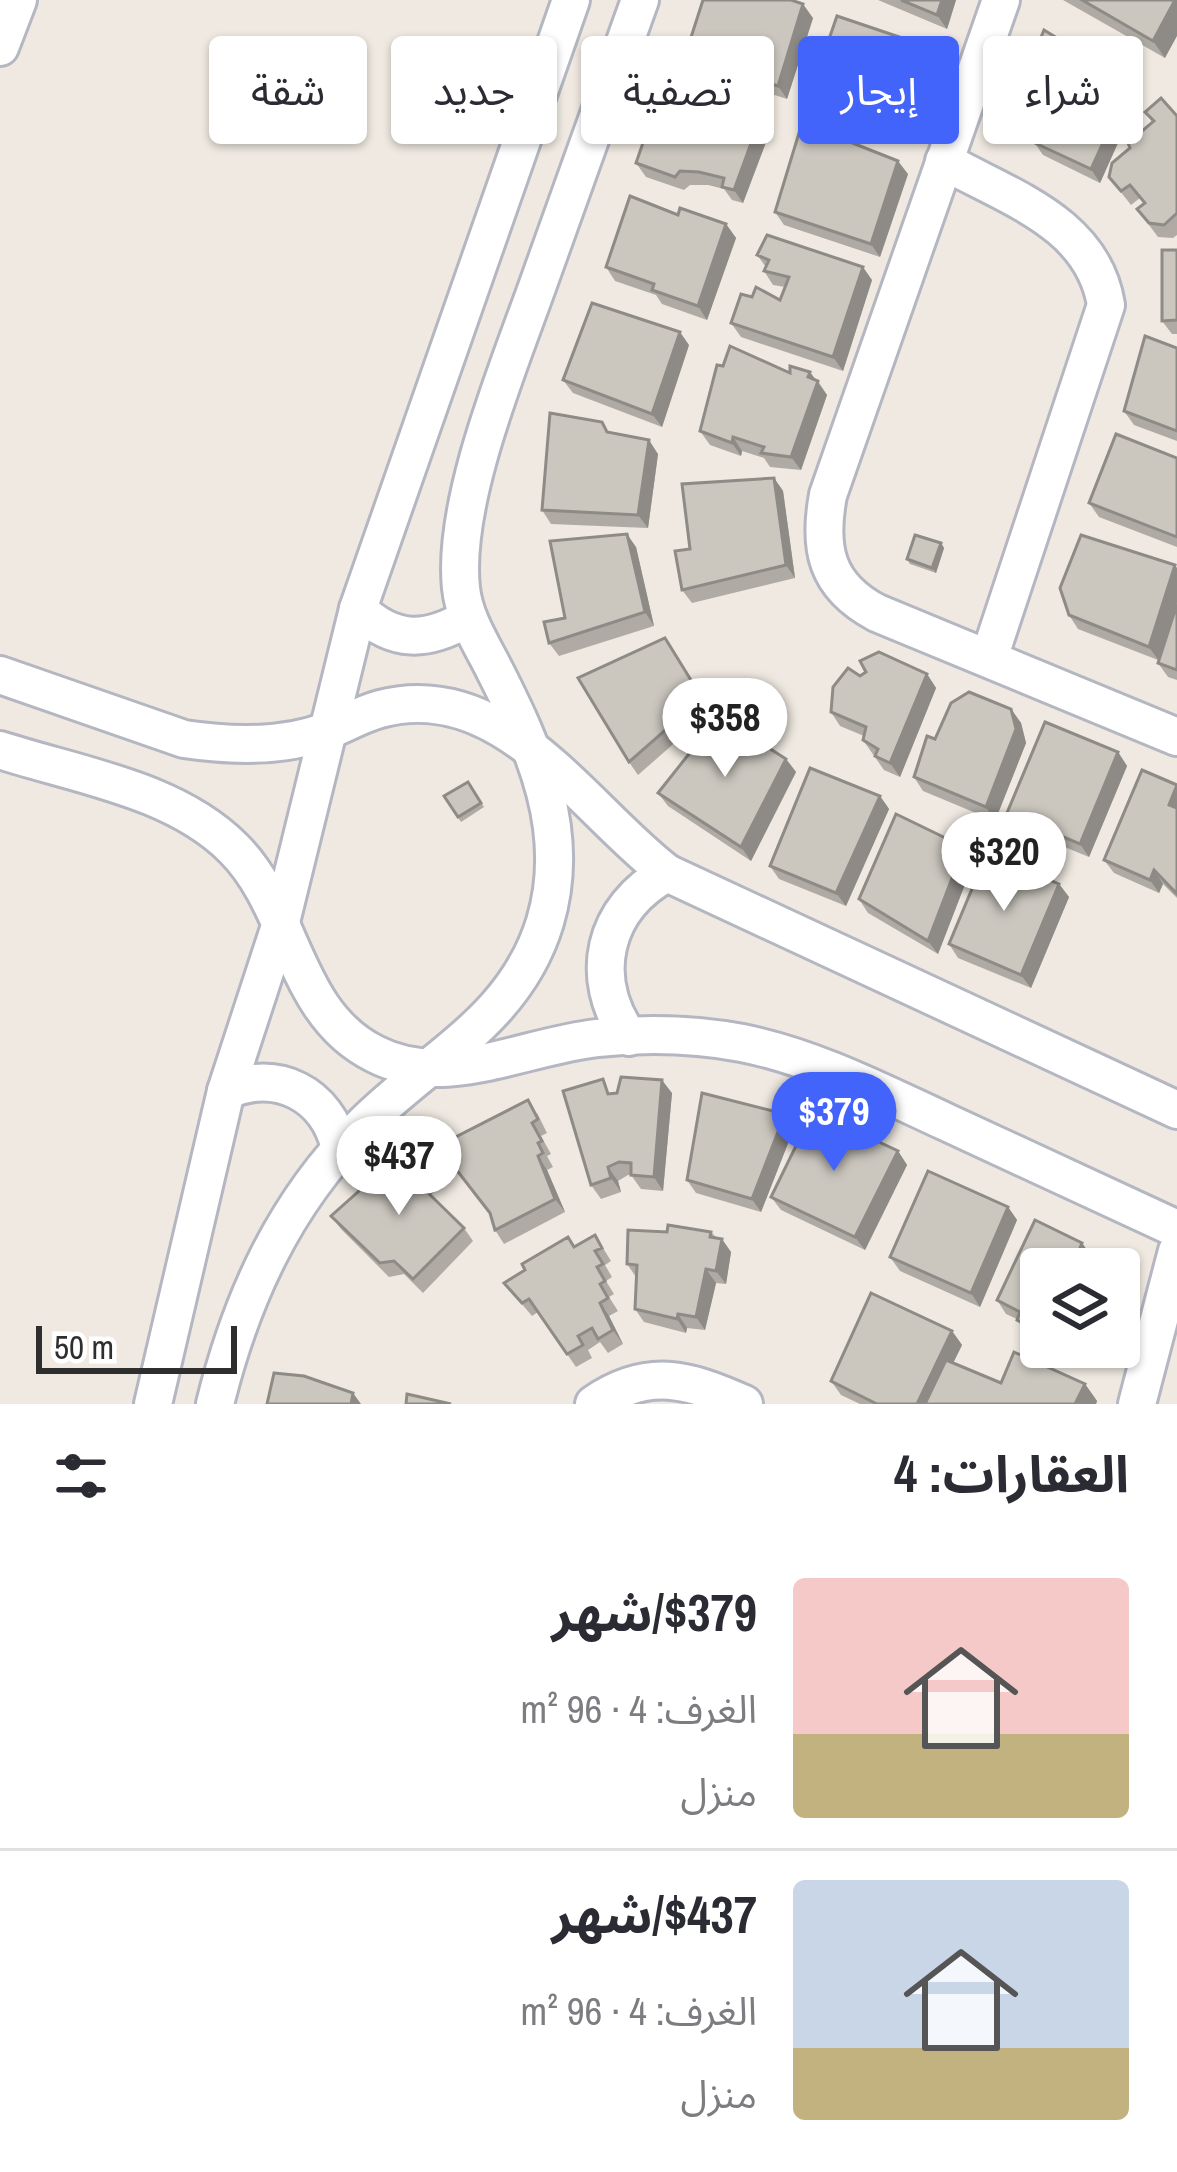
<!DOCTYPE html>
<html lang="ar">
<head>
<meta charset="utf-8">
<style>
  :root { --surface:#fff; --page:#f7f7f7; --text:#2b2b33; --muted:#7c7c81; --line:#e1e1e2; --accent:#4264fb }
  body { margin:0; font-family:"Archivo Narrow","Noto Sans Arabic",sans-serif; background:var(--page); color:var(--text); direction:rtl; height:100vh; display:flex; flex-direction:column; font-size:45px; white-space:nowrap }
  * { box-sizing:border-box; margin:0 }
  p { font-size:39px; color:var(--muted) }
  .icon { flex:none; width:66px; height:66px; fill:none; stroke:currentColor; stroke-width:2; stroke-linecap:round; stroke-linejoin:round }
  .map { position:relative; height:1404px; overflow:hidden; direction:ltr }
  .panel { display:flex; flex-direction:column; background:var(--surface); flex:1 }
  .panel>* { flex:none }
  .hud { position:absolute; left:36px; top:36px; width:1107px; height:108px; direction:rtl; display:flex; gap:24px }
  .tools { position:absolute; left:1020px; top:1248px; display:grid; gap:24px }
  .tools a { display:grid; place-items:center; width:120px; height:120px; border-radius:12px; background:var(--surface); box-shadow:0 3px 9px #0004; font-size:60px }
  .scale { position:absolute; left:36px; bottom:30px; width:201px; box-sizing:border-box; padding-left:12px; border:6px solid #2e2e2e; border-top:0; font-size:33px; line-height:42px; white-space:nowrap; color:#2e2e2e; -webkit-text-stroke:9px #fff; paint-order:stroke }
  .price { position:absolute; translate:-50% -102px; padding:0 27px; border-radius:42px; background:#fff; color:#222; font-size:39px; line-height:78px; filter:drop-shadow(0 3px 6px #0008) }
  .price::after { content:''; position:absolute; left:50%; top:72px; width:36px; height:27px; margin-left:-18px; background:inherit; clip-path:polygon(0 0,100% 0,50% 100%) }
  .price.selected { background:var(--accent); color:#fff }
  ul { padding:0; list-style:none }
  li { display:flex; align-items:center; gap:36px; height:300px; padding:0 48px }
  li+li { border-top:3px solid var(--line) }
  li span { display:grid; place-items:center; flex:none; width:336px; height:240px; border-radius:12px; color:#555 }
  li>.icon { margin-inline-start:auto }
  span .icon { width:144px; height:144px; fill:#fffc; stroke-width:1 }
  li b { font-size:51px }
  h2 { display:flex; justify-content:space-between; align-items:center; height:144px; padding:0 48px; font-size:51px }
  .tag { padding:0 42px; border-radius:12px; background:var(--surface); box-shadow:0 3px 9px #0004; font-size:42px; line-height:108px }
  .tag.selected { background:var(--accent); color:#fff }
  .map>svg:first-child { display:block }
</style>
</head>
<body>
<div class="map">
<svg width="1177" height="1404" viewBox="0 0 1177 1404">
  <rect width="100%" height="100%" fill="#efe9e1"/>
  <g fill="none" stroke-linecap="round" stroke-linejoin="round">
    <g stroke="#b4b7c1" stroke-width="42">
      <g id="minor">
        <path d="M1001,0L828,495C818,549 826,586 877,613L1177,737"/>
        <path d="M0,47L18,0"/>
        <path d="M944,161C1010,198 1093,223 1106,305L989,658"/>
        <path d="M358,609C394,644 427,642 468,618"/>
        <path d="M0,675L184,739C231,746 284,748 329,730C346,723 362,714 380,709C503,676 582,808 667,873L1177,1110"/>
        <path d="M0,750C77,775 174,789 233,848C294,908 292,1013 375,1054C445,1090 524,1046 597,1038C646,1033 694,1034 742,1043C813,1057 881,1092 946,1122C1023,1158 1100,1194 1177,1229"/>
        <path d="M629,1037C587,977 603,908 667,873"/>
        <path d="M226,1091C277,1068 327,1094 340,1148"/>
        <path d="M153,1404L226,1091L280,926L358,609L571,0"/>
        <path d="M215,1404C241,1299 284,1204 361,1127C429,1058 515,1021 545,922C572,832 535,750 495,671C482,645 464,618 461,588C452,503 507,371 536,290C570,194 605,97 640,0"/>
        <path d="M594,1404C648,1367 688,1379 744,1404"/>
        <path d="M1137,1404L1177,1251"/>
      </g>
    </g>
    <use href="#minor" stroke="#fff" stroke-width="36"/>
  </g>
  <g fill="#afaba4">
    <path d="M878,0H956L947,29Z"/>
    <path d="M1063,0H1177L1165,58Z"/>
    <path d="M813,18L787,99L694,69L685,56Z"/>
    <path d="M939,60L910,142L819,110L809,97Z"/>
    <path d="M1139,96L1100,183L1043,155L1015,115Z"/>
    <path d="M1145,112L1177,116V235L1173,238L1158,237L1137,209L1144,203L1140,198L1131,205L1109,177L1152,122Z"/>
    <path d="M771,129L743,203L732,200L724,189L708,185H690L684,190L646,177L636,163Z"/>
    <path d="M908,174L880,257L784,225L775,212Z"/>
    <path d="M678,215L726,224L736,238L707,320L662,304L656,295L615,281L606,267Z"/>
    <path d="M1177,250V334H1172L1162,321Z"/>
    <path d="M757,255L872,280L843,371L741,337L731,323L752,297L780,300L785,287L773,285L764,271L766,267Z"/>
    <path d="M689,345L662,427L573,393L563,380Z"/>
    <path d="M1177,348V441L1134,425L1124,411Z"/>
    <path d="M790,373L818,381L827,395L801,470L770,467L764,458L742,451L741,456L710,445L700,431Z"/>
    <path d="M609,432L658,454L648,528L551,524L542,510Z"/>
    <path d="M1177,458V547L1099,517L1089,503Z"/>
    <path d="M774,478L783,491L795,578L692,603L682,590L690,549Z"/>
    <path d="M1081,535L1158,660L1078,629L1069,615Z"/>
    <path d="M941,543L944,548L936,573L910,564L907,559Z"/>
    <path d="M636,547L654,626L559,656L549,643Z"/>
    <path d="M1177,604V680L1168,677L1158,663Z"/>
    <path d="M665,638L711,711L638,775L629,762Z"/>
    <path d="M927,674L936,688L900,777L884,770L863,740L864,736L840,726L831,712L860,676Z"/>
    <path d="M1011,709L1021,723L1026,743L995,821L923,791L914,777L935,739Z"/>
    <path d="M1118,752L1127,766L1089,857L1016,827L1007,813Z"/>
    <path d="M786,759L796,772L751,861L668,806L658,793Z"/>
    <path d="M468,782L484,807L461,822L444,796Z"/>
    <path d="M1177,785V898L1163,884L1159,893L1114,873L1104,860Z"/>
    <path d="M880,796L889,809L846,906L779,879L770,866Z"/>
    <path d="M964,847L974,861L938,954L868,913L859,899Z"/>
    <path d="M1059,884L1069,897L1031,988L958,958L949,944Z"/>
    <path d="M672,1093L663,1191L641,1189L631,1175H628L618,1181L621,1192L601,1199L591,1185L612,1094Z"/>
    <path d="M537,1113L547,1133L541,1136L551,1154L547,1156L553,1167L547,1170L565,1212L504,1244L495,1230L490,1215Z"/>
    <path d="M785,1114L794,1128L761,1212L696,1193L687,1180Z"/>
    <path d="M898,1151L907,1165L865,1250L781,1210L771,1197Z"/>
    <path d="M426,1177L435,1191L431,1195L464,1228L473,1241L423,1293L404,1274L389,1277L341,1229L331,1216Z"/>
    <path d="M1008,1207L1017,1220L980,1307L900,1271L890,1257Z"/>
    <path d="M1035,1220L1082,1243L1092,1257L1086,1269H1041V1341L1026,1334L1017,1319L1006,1314L997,1300Z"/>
    <path d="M711,1232L731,1252L726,1284L716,1283L705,1330L687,1328L686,1333L644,1322L635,1309L636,1277L627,1264Z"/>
    <path d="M595,1235L611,1261L605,1265L612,1277L606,1281L614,1294L609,1297L618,1311L609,1316L623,1344L608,1353L600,1342L588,1350L592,1358L576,1367L538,1312L532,1316L504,1283Z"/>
    <path d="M952,1331L962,1345L953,1363L1001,1383L1085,1384L1097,1401L1096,1404H860L841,1395L831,1381Z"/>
    <path d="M1053,1347H1103L1105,1349L1102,1359L1095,1358L1091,1366Z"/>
  </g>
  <g fill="#8e8b86">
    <path d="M942,0H956L947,29L937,15Z"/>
    <path d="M1175,0H1177V36L1165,58L1153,41Z"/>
    <path d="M803,4L813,18L787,99L778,86Z"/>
    <path d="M929,47L939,60L910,142L901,129Z"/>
    <path d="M1130,83L1139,96L1100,183L1091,169Z"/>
    <path d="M761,116L771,129L743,203L734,190Z"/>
    <path d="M898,161L908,174L880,257L871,244Z"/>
    <path d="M726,224L736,238L707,320L698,306Z"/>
    <path d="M863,267L872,280L843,371L833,357Z"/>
    <path d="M680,332L689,345L662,427L652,414Z"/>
    <path d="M810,372L827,395L801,470L791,457Z"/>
    <path d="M733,437L742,451L741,456L732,443Z"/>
    <path d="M649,440L658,454L648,528L638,515Z"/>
    <path d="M774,478L783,491L795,578L786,565Z"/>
    <path d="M627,534L636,547L654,626L645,612Z"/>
    <path d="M941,543L944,548L936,573L932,568Z"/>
    <path d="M1175,565L1177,568V603L1158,660L1149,647Z"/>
    <path d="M927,674L936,688L900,777L890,763Z"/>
    <path d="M1011,709L1021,723L1026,743L995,821L986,807Z"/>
    <path d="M1118,752L1127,766L1089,857L1080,844Z"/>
    <path d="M786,759L796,772L751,861L741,847Z"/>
    <path d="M1177,785V816L1169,805Z"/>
    <path d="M880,796L889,809L846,906L836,893Z"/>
    <path d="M964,847L974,861L938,954L928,941Z"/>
    <path d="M1154,870L1163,884L1159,893L1150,880Z"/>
    <path d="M1059,884L1069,897L1031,988L1021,975Z"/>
    <path d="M662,1080L672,1093L663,1191L654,1177Z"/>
    <path d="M785,1114L794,1128L761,1212L752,1199Z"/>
    <path d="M898,1151L907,1165L865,1250L855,1237Z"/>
    <path d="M538,1156L547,1170L565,1212L555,1199Z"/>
    <path d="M608,1167L618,1181L621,1192L611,1178Z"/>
    <path d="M1008,1207L1017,1220L980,1307L971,1293Z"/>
    <path d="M722,1239L731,1252L726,1284L716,1271Z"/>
    <path d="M1082,1243L1092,1257L1086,1269H1071Z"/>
    <path d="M706,1269L716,1283L705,1330L696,1317Z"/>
    <path d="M600,1303L609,1316L623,1344L613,1330Z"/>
    <path d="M678,1314L687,1328L686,1333L677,1319Z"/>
    <path d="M952,1331L962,1345L933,1404H917Z"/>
    <path d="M1085,1347H1088L1095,1358L1091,1366L1081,1353Z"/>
    <path d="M1094,1347H1103L1105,1349L1102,1359Z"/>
    <path d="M1085,1384L1097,1401L1096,1404H1075Z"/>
    <path d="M353,1393L361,1404H351Z"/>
  </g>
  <g fill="#cbc7bf" stroke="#8e8b86" stroke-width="3">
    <path d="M703,0H791L803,4L778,86L685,56Z"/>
    <path d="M901,0H942L937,15Z"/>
    <path d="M1082,0H1175L1153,41Z"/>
    <path d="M837,16L929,47L901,129L809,97Z"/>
    <path d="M1044,30L1130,83L1091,169L1033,142L1015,115L1014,104Z"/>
    <path d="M665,79L761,116L734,190L722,187L724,178L699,172L680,171L675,177L636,163Z"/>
    <path d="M1161,98L1177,116V213L1164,225L1149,223L1137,209L1145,203L1130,185L1121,191L1109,177L1112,163L1130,148L1128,143L1154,121L1145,112Z"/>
    <path d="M802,123L898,161L871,244L775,212Z"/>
    <path d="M630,196L678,215L680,208L726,224L698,306L652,290L654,284L606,267Z"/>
    <path d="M767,235L863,267L833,357L731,323L741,294L752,297L756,287L780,300L789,277L764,271L769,260L757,255Z"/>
    <path d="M1162,250H1177V320L1162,321Z"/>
    <path d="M592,303L680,332L652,414L563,380Z"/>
    <path d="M1145,336L1177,348V431L1124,411Z"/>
    <path d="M730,346L790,373V366L810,372L808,377L818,381L791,457L761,453L764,447L733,437L732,443L700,431L717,365L723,366Z"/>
    <path d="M550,413L602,422L607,432L649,440L638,515L542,510Z"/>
    <path d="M1116,434L1177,458V537L1089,503Z"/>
    <path d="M774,478L786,565L682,590L675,551L690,549L682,484Z"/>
    <path d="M627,534L645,612L549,643L544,622L565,618L550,541Z"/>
    <path d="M915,535L941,543L932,568L907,559Z"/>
    <path d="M1081,535L1175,565L1149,647L1069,615L1060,588Z"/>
    <path d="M1177,604V670L1158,663Z"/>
    <path d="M665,638L702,698L629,762L578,678Z"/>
    <path d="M879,652L927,674L890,763L875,756L878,749L863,740L866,727L831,712L833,687L848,668L860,676L866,672L860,661Z"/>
    <path d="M969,692L1011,709L1016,729L986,807L914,777L927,736L935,739L951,703Z"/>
    <path d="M719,716L786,759L741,847L658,793Z"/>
    <path d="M1045,722L1118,752L1080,844L1007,813Z"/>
    <path d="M810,768L880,796L836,893L770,866Z"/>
    <path d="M1142,770L1177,785L1169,805L1177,808V894L1154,870L1150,880L1104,860Z"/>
    <path d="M468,782L481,803L458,817L444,796Z"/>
    <path d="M896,814L964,847L928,941L859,899Z"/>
    <path d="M987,853L1059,884L1021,975L949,944Z"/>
    <path d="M621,1077L662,1080L654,1177L631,1175V1163L619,1162L608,1167L611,1178L591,1185L563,1091L603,1079L608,1094L617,1093Z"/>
    <path d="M702,1093L785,1114L752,1199L687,1180Z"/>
    <path d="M528,1100L538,1119L532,1123L542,1141L538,1143L543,1153L538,1156L555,1199L495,1230L490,1213L438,1146Z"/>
    <path d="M813,1111L898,1151L855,1237L771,1197Z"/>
    <path d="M396,1149L426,1177L419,1184L464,1228L413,1279L394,1261L380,1263L331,1216L387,1166L384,1162Z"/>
    <path d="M928,1171L1008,1207L971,1293L890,1257Z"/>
    <path d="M1035,1220L1082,1243L1071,1269H1041V1332L1017,1320L1020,1312L997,1300Z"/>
    <path d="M668,1225L711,1232L710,1237L722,1239L716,1271L706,1269L696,1317L678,1314L677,1319L635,1309L637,1265L627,1264L628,1230L667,1232Z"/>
    <path d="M595,1235L602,1248L595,1251L603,1264L597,1267L605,1281L600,1284L608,1298L600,1303L613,1330L598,1339L592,1328L578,1336L583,1345L567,1354L529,1299L522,1303L504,1283L525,1270L522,1264L568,1237L574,1247Z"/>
    <path d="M871,1293L952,1331L917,1404H877L831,1381Z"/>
    <path d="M1014,1352L1085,1384L1075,1404H925L946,1360L1001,1383Z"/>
    <path d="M274,1373L304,1376L353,1393L351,1404H267Z"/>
    <path d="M407,1394L451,1404H406Z"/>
  </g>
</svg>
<div class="tools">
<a><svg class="icon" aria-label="layers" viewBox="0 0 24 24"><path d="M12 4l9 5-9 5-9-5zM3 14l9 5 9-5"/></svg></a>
</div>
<div class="scale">50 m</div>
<b class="price" style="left:725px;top:780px">$358</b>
<b class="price" style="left:1004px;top:914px">$320</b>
<b class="price selected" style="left:834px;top:1174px">$379</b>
<b class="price" style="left:399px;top:1218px">$437</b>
<div class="hud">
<a class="tag">شراء</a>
<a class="tag selected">إيجار</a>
<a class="tag">تصفية</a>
<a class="tag">جديد</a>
<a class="tag">شقة</a>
</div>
</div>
<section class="panel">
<h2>العقارات: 4<svg class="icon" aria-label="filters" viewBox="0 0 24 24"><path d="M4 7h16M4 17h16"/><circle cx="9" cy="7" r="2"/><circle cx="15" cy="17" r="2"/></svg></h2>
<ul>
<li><span style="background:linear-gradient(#f6c9c9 65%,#c2b280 0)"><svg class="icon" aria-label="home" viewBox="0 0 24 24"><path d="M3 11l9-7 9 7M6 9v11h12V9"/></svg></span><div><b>$379/شهر</b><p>الغرف: 4 · 96 m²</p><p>منزل</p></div></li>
<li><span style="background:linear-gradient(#c9d6e8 70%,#c2b280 0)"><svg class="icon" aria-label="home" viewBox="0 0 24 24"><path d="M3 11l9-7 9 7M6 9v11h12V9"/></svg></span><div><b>$437/شهر</b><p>الغرف: 4 · 96 m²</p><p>منزل</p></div></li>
</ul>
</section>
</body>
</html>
